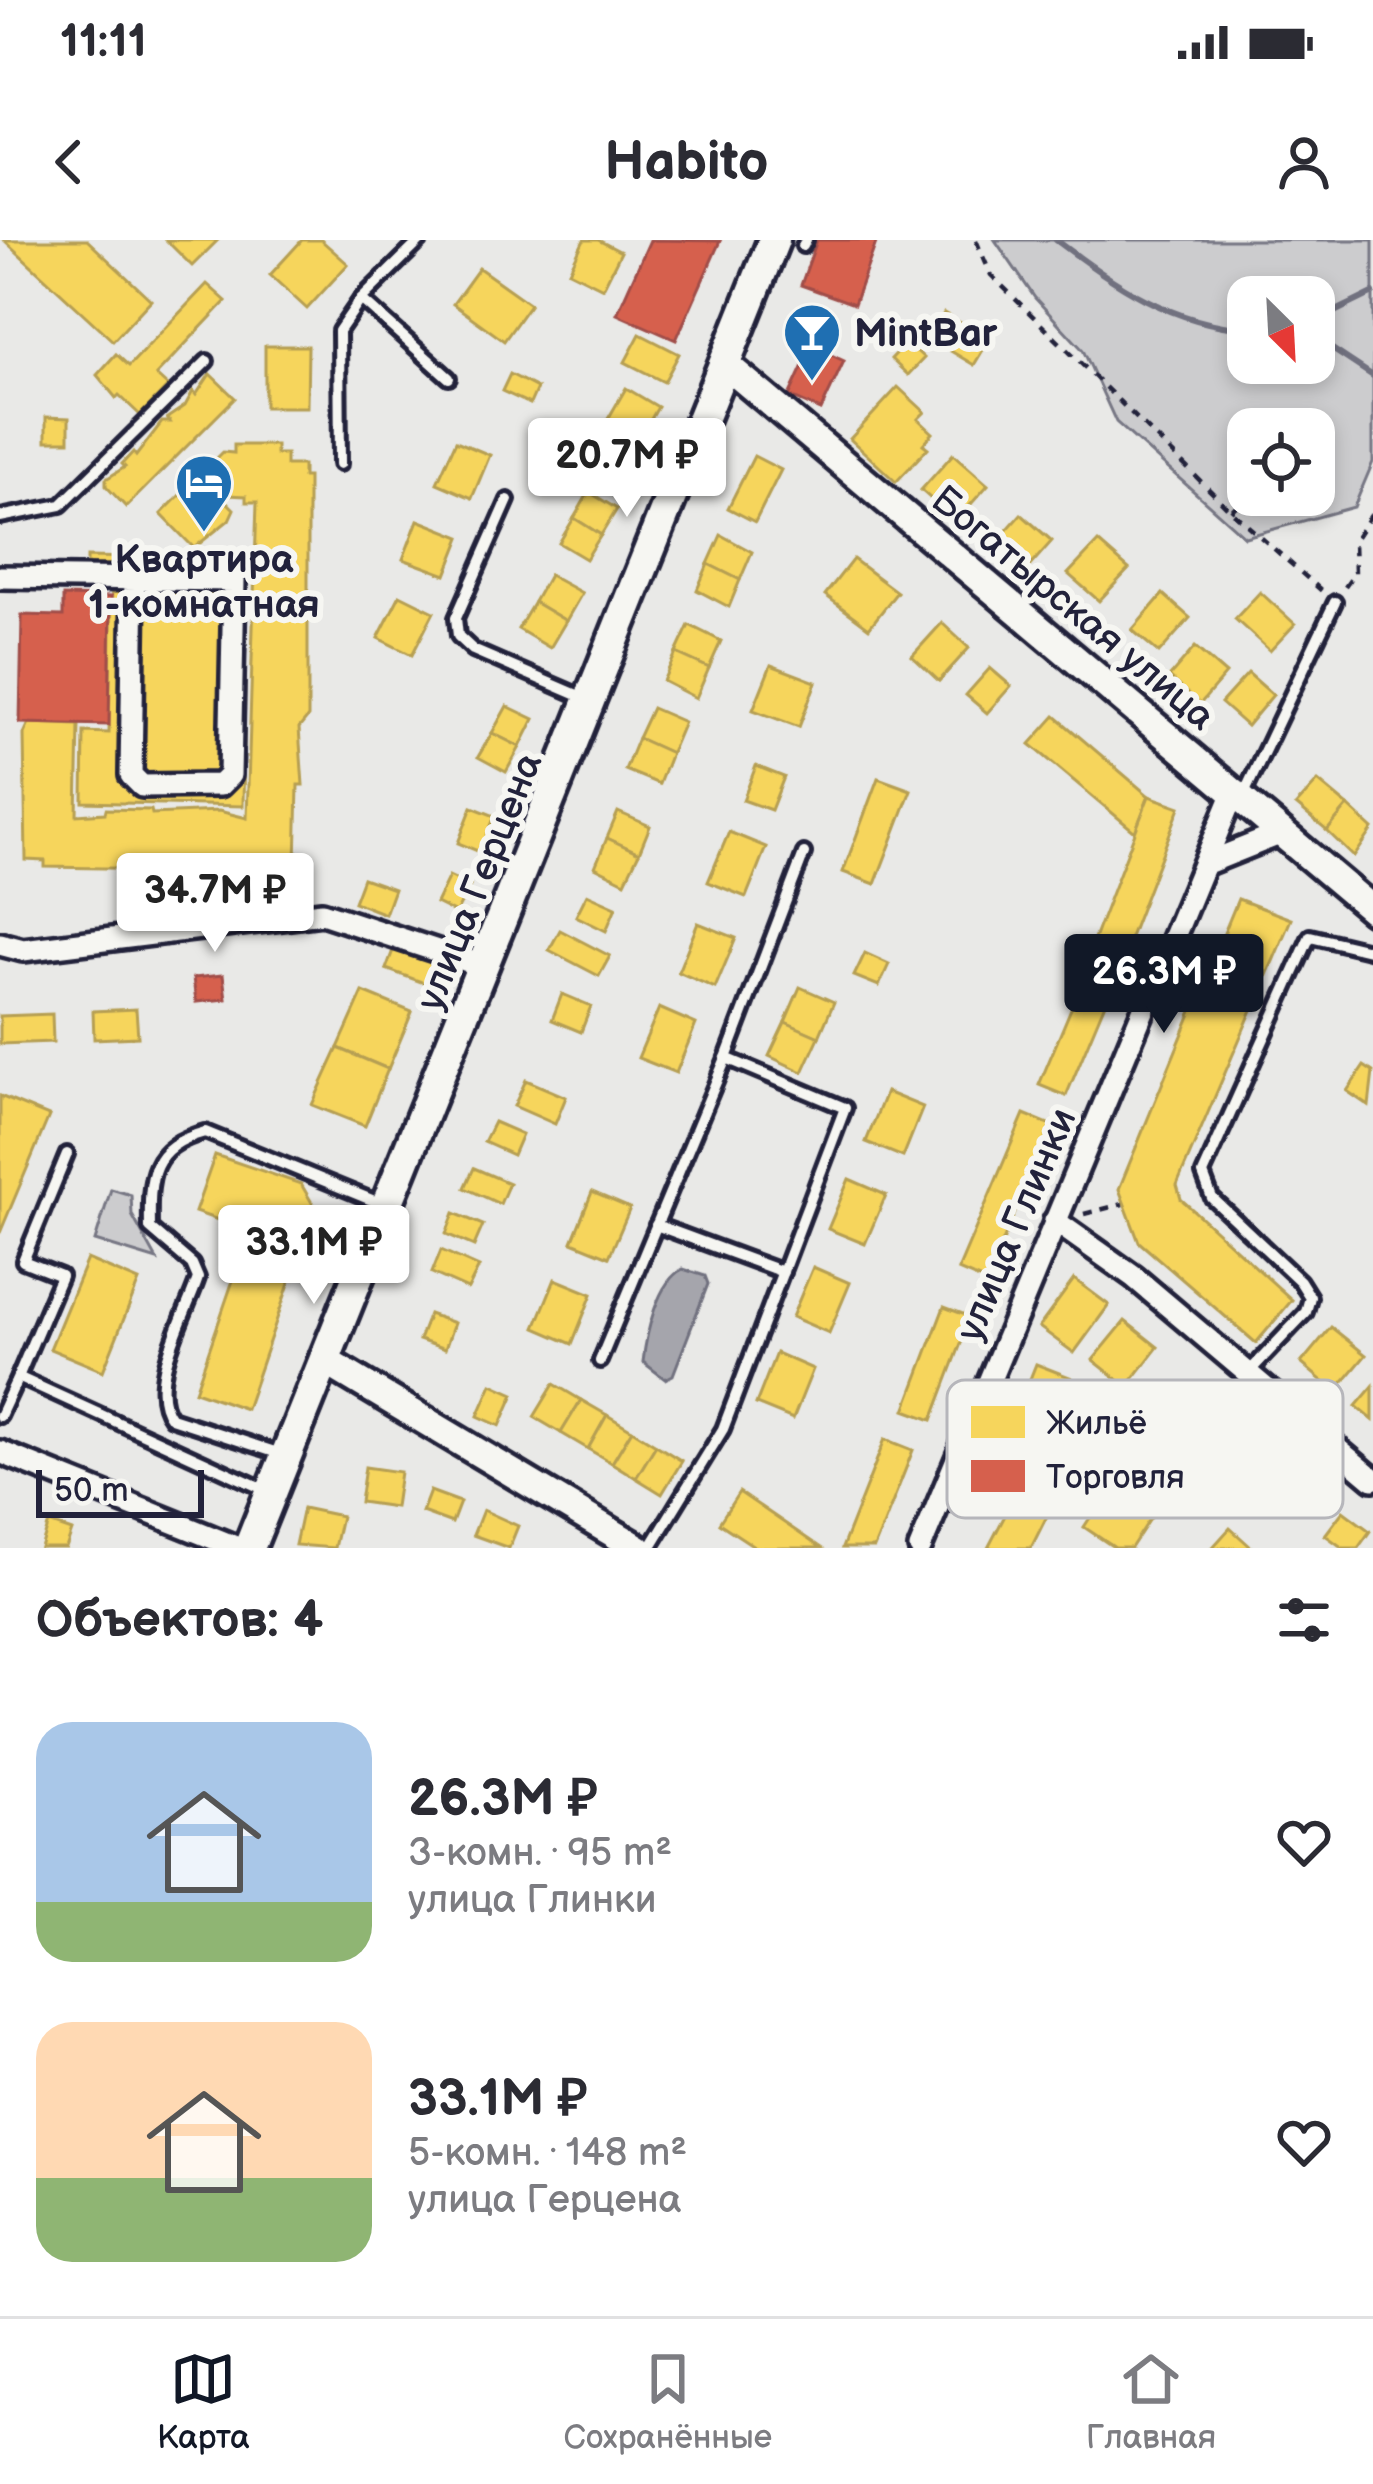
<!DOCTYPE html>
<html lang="ru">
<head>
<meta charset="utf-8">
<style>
  :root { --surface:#fff; --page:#f2f2f3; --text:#2b2b33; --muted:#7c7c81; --line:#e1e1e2; --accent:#111827 }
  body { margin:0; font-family:"Balsamiq Sans",sans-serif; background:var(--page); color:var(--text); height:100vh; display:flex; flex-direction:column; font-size:45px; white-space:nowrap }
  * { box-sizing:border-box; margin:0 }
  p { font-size:39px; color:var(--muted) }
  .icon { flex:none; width:66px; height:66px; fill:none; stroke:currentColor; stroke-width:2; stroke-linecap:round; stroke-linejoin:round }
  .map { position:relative; height:1308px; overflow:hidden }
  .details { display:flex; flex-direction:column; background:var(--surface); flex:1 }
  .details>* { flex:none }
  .needle { width:78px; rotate:156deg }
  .buttons { position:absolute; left:1227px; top:36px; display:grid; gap:24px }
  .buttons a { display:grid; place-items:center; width:108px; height:108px; border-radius:24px; background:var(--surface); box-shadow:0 6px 18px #0003; font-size:60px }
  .scale { position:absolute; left:36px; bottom:30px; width:168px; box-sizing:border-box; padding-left:12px; border:6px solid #22223b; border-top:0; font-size:33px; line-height:42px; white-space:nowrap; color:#22223b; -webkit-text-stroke:9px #f6f6f2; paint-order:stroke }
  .price { position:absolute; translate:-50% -102px; padding:0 27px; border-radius:12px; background:#fff; color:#222; font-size:39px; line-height:78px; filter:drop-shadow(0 3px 6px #0008) }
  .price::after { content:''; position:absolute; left:50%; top:72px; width:36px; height:27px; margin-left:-18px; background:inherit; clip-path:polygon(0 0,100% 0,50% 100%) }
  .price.active { background:var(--accent); color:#fff }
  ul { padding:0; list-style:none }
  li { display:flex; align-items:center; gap:36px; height:300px; padding:0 36px }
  li span { display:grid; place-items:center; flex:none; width:336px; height:240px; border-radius:36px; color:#555 }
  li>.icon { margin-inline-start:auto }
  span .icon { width:144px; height:144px; fill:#fffc; stroke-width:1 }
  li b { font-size:51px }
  h2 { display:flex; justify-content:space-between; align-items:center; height:144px; padding:0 36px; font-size:51px }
  .status { display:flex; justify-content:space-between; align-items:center; height:84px; padding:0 60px; background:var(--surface); direction:ltr }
  .status svg { height:33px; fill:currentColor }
  header { display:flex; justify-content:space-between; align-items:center; height:156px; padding:0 36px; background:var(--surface); font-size:54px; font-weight:700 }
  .menu { display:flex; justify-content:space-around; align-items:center; height:168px; border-top:3px solid var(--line); background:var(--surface); font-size:33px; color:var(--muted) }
  .menu a { display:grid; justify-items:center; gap:6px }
  .menu .active { color:var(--accent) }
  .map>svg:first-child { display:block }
</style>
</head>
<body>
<div class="status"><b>11:11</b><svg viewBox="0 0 49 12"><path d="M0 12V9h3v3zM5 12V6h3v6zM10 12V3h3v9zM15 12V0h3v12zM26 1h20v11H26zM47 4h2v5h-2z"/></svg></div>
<header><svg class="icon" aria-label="back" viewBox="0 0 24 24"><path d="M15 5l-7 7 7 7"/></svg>Habito<svg class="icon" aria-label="person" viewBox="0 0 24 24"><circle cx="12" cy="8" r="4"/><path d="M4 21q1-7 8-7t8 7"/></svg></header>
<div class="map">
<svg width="1373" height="1308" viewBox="0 0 1373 1308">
  <rect width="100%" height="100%" fill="#e9e9e7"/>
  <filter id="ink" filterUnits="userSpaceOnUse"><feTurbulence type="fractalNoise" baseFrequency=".00833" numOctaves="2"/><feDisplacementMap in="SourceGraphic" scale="24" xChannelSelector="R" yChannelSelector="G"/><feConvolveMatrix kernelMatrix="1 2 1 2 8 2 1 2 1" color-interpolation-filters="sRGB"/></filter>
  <g filter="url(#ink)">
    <g fill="#ccccce" stroke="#777784" stroke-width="3" fill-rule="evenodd">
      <path d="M995,0H1373V222L1354,267L1245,297L1116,182L1083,110L1035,58ZM1248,57H1314V123H1248ZM1248,189H1314V255H1248Z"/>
      <path d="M111,949L131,955L132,975L157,1020L95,1001Z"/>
    </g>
    <path fill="#a5a5ac" stroke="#71717f" stroke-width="3" d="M683,1029L705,1036L708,1044L673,1135L665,1139L643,1122C646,1095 657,1041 683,1029Z"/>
    <g fill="#f6d55c" stroke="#b69f52" stroke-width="3">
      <path d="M4,0H87L151,60L113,101Z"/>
      <path d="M166,0H218L192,26Z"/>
      <path d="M302,0H321L348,24L307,69L270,35Z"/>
      <path d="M584,0H598L621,12L603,48L569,31Z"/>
      <path d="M479,28L530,64L504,101L453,64Z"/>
      <path d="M207,44L226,61L156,135L168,146L140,175L119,155L116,158L97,135L116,114L129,126Z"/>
      <path d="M944,73L989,100L974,125L929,98Z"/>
      <path d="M640,94L679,114L664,142L625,122Z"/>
      <path d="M907,102L924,118L908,135L891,119Z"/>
      <path d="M265,106H308L307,167H265Z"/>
      <path d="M210,134L235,158L126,267L106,246V239L125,227L122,224L133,212L136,216L162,182H170L167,178L185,166L193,151L196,155Z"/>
      <path d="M510,134L537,148L530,164L502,151Z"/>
      <path d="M898,147L925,172L918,179L933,193L923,204L928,208L896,242L850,199Z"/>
      <path d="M626,148L658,167L640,198L608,179Z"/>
      <path d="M46,177L69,178V201H46Z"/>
      <path d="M608,179L640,198L624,226L592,207Z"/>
      <path d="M456,201L490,215L472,258L437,243Z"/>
      <path d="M234,205H276V214H286V225H303V237H308V477L299,488L303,545H298L296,625H278V631L45,627V621L26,620L24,494L29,483L79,485L77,575L105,573L106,569L151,570L152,574L219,571L247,578L257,262H246V256L227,255L224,259L234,269L229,280L194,308L161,274L223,212L234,213Z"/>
      <path d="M953,214L988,245L956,281L921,250Z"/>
      <path d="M754,216L781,230L755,282L728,268Z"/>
      <path d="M589,252L617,269L601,295L574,278Z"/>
      <path d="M1021,274L1052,301L1022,335L991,308Z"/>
      <path d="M574,278L601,295L586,319L559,303Z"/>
      <path d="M418,280L461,297L446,335L403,319Z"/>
      <path d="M721,295L752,312L740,340L708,324Z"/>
      <path d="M1098,302L1129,329L1099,361L1068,334Z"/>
      <path d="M87,317L247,320L243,566L83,562L84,492L109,493L112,340L87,339Z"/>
      <path d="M853,319L897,352L869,388L825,355Z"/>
      <path d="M708,324L740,340L729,367L697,350Z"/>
      <path d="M549,335L582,353L566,381L534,362Z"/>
      <path d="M1260,352L1295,384L1270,411L1235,379Z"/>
      <path d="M1163,354L1190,378L1159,413L1132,390Z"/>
      <path d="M400,355L434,372L412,415L378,398Z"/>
      <path d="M534,362L566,381L550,408L518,389Z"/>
      <path d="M942,383L969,408L939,441L912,416Z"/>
      <path d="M689,385L721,401L709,428L676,413Z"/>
      <path d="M1195,407L1226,434L1200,464L1169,437Z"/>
      <path d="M676,413L709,428L696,458L663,441Z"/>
      <path d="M771,425L816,442L799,487L753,470Z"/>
      <path d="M990,428L1011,446L987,473L966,455Z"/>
      <path d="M1248,433L1273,455L1247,486L1221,463Z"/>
      <path d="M507,466L534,479L520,507L492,493Z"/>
      <path d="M652,468L684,482L671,513L638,498Z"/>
      <path d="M1055,476L1149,556L1135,592L1030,504Z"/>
      <path d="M492,493L520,507L506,532L478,517Z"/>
      <path d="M638,498L671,513L659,544L625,530Z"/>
      <path d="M756,526L784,537L771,570L743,560Z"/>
      <path d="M878,538L911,550L875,644L843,632Z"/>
      <path d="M1318,541L1348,566L1327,591L1296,565Z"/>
      <path d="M1149,556L1180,567L1122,718L1091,707Z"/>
      <path d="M1348,566L1373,589L1354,617L1327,591Z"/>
      <path d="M472,567L495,576L480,612L458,603Z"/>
      <path d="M618,572L650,586L639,613L607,598Z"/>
      <path d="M729,592L766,607L746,657L708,642Z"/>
      <path d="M607,598L639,613L625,642L595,627Z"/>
      <path d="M449,636L470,646L456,673L436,663Z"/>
      <path d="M363,638L394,649L385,674L354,662Z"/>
      <path d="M587,654L616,667L606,691L576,676Z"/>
      <path d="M1238,659L1291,679L1177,945L1181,959L1292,1060L1256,1103L1139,1002L1119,949Z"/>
      <path d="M698,683L736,698L715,748L678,732Z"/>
      <path d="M560,690L610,716L599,736L549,710Z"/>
      <path d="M395,705L447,724L438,748L386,729Z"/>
      <path d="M865,713L889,724L879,746L854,736Z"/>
      <path d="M1083,740L1110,751L1066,856L1039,845Z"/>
      <path d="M800,747L834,762L819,797L785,782Z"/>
      <path d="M363,752L412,772L388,829L338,808Z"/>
      <path d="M562,754L591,766L581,792L552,780Z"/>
      <path d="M659,768L696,784L676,833L638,818Z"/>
      <path d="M136,769L138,797L94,799L93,771Z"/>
      <path d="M52,774L53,802L0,804V776Z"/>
      <path d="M785,782L819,797L803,832L769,816Z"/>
      <path d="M338,808L388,829L365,886L312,865Z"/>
      <path d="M1364,826L1373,832L1369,866L1347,851Z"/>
      <path d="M526,840L566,857L555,884L514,866Z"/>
      <path d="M886,852L923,867L903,917L866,902Z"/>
      <path d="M0,856L49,876L0,993Z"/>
      <path d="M1024,874L1051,885L986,1042L958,1030Z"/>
      <path d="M494,882L522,894L513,915L484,902Z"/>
      <path d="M215,915L301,944L315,968L246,1169L195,1151L250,991L195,972Z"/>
      <path d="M474,928L509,943L500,964L465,948Z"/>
      <path d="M849,939L886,955L865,1004L828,989Z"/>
      <path d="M592,952L630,968L609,1017L572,1002Z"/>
      <path d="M454,973L483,985L474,1006L446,994Z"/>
      <path d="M441,1010L479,1027L468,1049L432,1033Z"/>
      <path d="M87,1019L139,1041L103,1131L50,1109Z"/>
      <path d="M813,1027L850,1043L829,1093L792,1077Z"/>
      <path d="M555,1039L592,1054L572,1104L535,1088Z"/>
      <path d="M1074,1039L1109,1065L1074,1113L1039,1087Z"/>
      <path d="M944,1067L971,1077L932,1180L905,1170Z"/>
      <path d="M429,1074L454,1083L445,1109L419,1100Z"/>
      <path d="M1125,1081L1158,1107L1127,1147L1093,1120Z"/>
      <path d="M1331,1087L1366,1115L1335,1152L1301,1123Z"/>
      <path d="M776,1113L813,1129L793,1179L756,1164Z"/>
      <path d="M1036,1124L1072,1138L1081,1159L1070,1184L1020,1164Z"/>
      <path d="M492,1144L514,1154L500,1186L478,1176Z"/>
      <path d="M554,1144L581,1160L561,1193L534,1177Z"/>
      <path d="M1373,1146V1180L1356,1166Z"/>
      <path d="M581,1160L607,1175L588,1209L561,1193Z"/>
      <path d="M607,1175L632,1190L612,1223L588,1209Z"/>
      <path d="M632,1190L656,1205L636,1238L612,1223Z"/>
      <path d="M885,1199L913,1210L884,1284L874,1308H842Z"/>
      <path d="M656,1205L682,1221L662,1254L636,1238Z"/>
      <path d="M365,1227L400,1232L395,1267L360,1262Z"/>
      <path d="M1024,1239L1057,1256L1031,1308H988Z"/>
      <path d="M1110,1247L1152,1276L1131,1308H1115L1084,1287Z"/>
      <path d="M430,1251L460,1262L452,1283L422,1272Z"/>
      <path d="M739,1252L821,1308H757L719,1283Z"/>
      <path d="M303,1268L341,1276L334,1308L295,1305Z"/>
      <path d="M483,1270L518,1286L509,1308L473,1295Z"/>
      <path d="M1343,1271L1370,1291L1358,1308H1343L1325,1295Z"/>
      <path d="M49,1283L72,1291L66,1308H41Z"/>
      <path d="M1230,1288L1252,1308H1212Z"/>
    </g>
    <g fill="#d6604d" stroke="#a04d48" stroke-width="3">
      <path d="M650,0L720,1L676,100L617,74Z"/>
      <path d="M817,0H877L854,64L801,45Z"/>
      <path d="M812,106L844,121L821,170L789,156Z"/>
      <path d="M63,356L111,357L109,485L20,483L22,375L63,376Z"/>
      <path d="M223,735L226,759L196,762L193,738Z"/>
    </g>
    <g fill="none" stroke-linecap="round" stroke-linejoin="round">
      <g stroke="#71717f" stroke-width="6">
        <path d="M1056,0C1116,45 1171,84 1248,89"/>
        <path d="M1324,77L1373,53"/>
        <path d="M1314,97L1373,136"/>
      </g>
      <g stroke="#22223b" stroke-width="20">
        <g id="service">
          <path d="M421,0L361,59L449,138"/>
          <path d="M803,6L806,0"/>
          <path d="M340,224L339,91L361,59"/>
          <path d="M508,260L456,378L458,396L473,410L589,460"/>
          <path d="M0,277L61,265L207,121"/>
          <path d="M1243,556L1335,362"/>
          <path d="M656,985L783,1032"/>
          <path d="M600,1121L726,818"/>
          <path d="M1248,1133L1306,1072L1310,1057L1300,1041L1212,958L1203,934L1310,696L1373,711"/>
          <path d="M18,1137L61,1036L23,1021L67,914"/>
          <path d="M0,1176L18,1137L270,1252"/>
          <path d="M284,1215L171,1178C145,1145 186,1075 198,1038L192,1024L150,988C149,935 150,907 205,892L384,965"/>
          <path d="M650,1308L723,1189L845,868L726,818L804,613"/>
        </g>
      </g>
      <g stroke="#22223b" stroke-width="30">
        <g id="minor">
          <path d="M0,337L234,340L230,535L220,545L142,546L131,535L134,336"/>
          <path d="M1207,623L1282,593"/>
          <path d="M0,704L23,710L322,673L486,727"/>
          <path d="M1055,981L1134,1037L1373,1239"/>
          <path d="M0,1212L238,1308"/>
          <path d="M920,1308L1234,552"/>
        </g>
      </g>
      <g stroke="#22223b" stroke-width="36">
        <g id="tertiary">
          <path d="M725,124L1373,670"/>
          <path d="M327,1122L638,1308"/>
        </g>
      </g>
      <g stroke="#22223b" stroke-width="39">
        <path id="secondary" d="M249,1308L774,0"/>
      </g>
      <g stroke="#22223b" stroke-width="4.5" stroke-dasharray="9 9" stroke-linecap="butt">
        <path d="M976,0L991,35L1231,271L1322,351"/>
        <path d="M1231,271L1248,254"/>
        <path d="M1345,347L1355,333L1354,301L1373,272"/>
        <path d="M1084,974L1123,964"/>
      </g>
      <use href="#service" stroke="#f6f6f2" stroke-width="10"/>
      <use href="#minor" stroke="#f6f6f2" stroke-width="21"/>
      <use href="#tertiary" stroke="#f6f6f2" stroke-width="27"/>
      <use href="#secondary" stroke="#f6f6f2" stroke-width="30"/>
    </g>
  </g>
  <defs>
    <g id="bar-pin" transform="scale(3)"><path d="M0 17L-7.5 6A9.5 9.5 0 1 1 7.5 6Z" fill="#1f6fb2" stroke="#f6f6f2"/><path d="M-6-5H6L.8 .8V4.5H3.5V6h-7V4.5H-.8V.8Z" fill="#fff"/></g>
    <g id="hotel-pin" transform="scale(3)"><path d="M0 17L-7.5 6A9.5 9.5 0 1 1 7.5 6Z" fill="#1f6fb2" stroke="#f6f6f2"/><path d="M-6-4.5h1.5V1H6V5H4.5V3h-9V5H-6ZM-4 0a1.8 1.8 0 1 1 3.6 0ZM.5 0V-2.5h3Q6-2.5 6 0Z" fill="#fff"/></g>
  </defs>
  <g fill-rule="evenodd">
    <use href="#bar-pin" x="812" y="92"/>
    <use href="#hotel-pin" x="204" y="243"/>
  </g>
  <g text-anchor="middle" stroke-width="12" stroke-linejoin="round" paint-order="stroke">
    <g font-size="39" font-weight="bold" fill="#22223b" stroke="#f6f6f2" text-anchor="start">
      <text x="854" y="106">MintBar</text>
      <text x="204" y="332" text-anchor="middle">Квартира<tspan x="204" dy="45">1-комнатная</tspan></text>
    </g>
    <g font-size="39" fill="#22223b" stroke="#f6f6f2">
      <text transform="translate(1074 367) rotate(40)" y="14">Богатырская улица</text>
      <text transform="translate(478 641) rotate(-68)" y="14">улица Герцена</text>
      <text transform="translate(1015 984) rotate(-67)" y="14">улица Глинки</text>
    </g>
  </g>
  <rect x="947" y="1140" width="396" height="138" rx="18" fill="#f6f6f2" stroke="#b6b6bb" stroke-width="3"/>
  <rect x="971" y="1166" width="54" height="32" fill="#f6d55c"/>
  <rect x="971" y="1220" width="54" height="32" fill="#d6604d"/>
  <g font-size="33" fill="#22223b">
    <text x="1046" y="1194">Жильё</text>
    <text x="1046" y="1248">Торговля</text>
  </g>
</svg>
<div class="buttons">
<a><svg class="needle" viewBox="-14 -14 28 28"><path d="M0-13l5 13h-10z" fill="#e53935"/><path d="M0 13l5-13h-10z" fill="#7c7c81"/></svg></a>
<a><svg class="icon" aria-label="locate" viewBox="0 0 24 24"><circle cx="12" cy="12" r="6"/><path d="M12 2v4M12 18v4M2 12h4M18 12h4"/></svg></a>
</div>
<div class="scale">50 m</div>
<b class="price" style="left:627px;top:280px">20.7M ₽</b>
<b class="price" style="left:215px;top:715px">34.7M ₽</b>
<b class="price active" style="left:1164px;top:796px">26.3M ₽</b>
<b class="price" style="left:314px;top:1067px">33.1M ₽</b>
</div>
<section class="details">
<h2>Объектов: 4<svg class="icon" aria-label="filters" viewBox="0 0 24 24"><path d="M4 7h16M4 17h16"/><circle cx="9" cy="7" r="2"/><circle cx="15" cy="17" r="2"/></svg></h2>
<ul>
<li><span style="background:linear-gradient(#a9c7e8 75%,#8fb573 0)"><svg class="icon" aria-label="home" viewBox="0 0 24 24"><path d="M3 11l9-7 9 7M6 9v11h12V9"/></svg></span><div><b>26.3M ₽</b><p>3-комн. · 95 m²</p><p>улица Глинки</p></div><svg class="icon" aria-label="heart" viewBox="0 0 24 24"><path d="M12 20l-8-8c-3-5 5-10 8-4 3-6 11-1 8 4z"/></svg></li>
<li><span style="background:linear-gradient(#ffd9b3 65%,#8fb573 0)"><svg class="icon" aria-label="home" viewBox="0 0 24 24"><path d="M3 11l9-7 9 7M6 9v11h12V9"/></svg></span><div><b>33.1M ₽</b><p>5-комн. · 148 m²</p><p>улица Герцена</p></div><svg class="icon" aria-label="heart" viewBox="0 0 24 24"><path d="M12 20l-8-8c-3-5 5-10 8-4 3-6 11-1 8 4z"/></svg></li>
</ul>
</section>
<nav class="menu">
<a class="active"><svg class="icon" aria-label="map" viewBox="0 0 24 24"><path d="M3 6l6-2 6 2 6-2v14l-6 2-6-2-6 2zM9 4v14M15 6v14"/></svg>Карта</a>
<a><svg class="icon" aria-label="saved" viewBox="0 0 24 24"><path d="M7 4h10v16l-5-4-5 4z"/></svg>Сохранённые</a>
<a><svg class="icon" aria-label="home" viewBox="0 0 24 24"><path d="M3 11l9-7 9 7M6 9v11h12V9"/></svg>Главная</a>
</nav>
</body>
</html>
